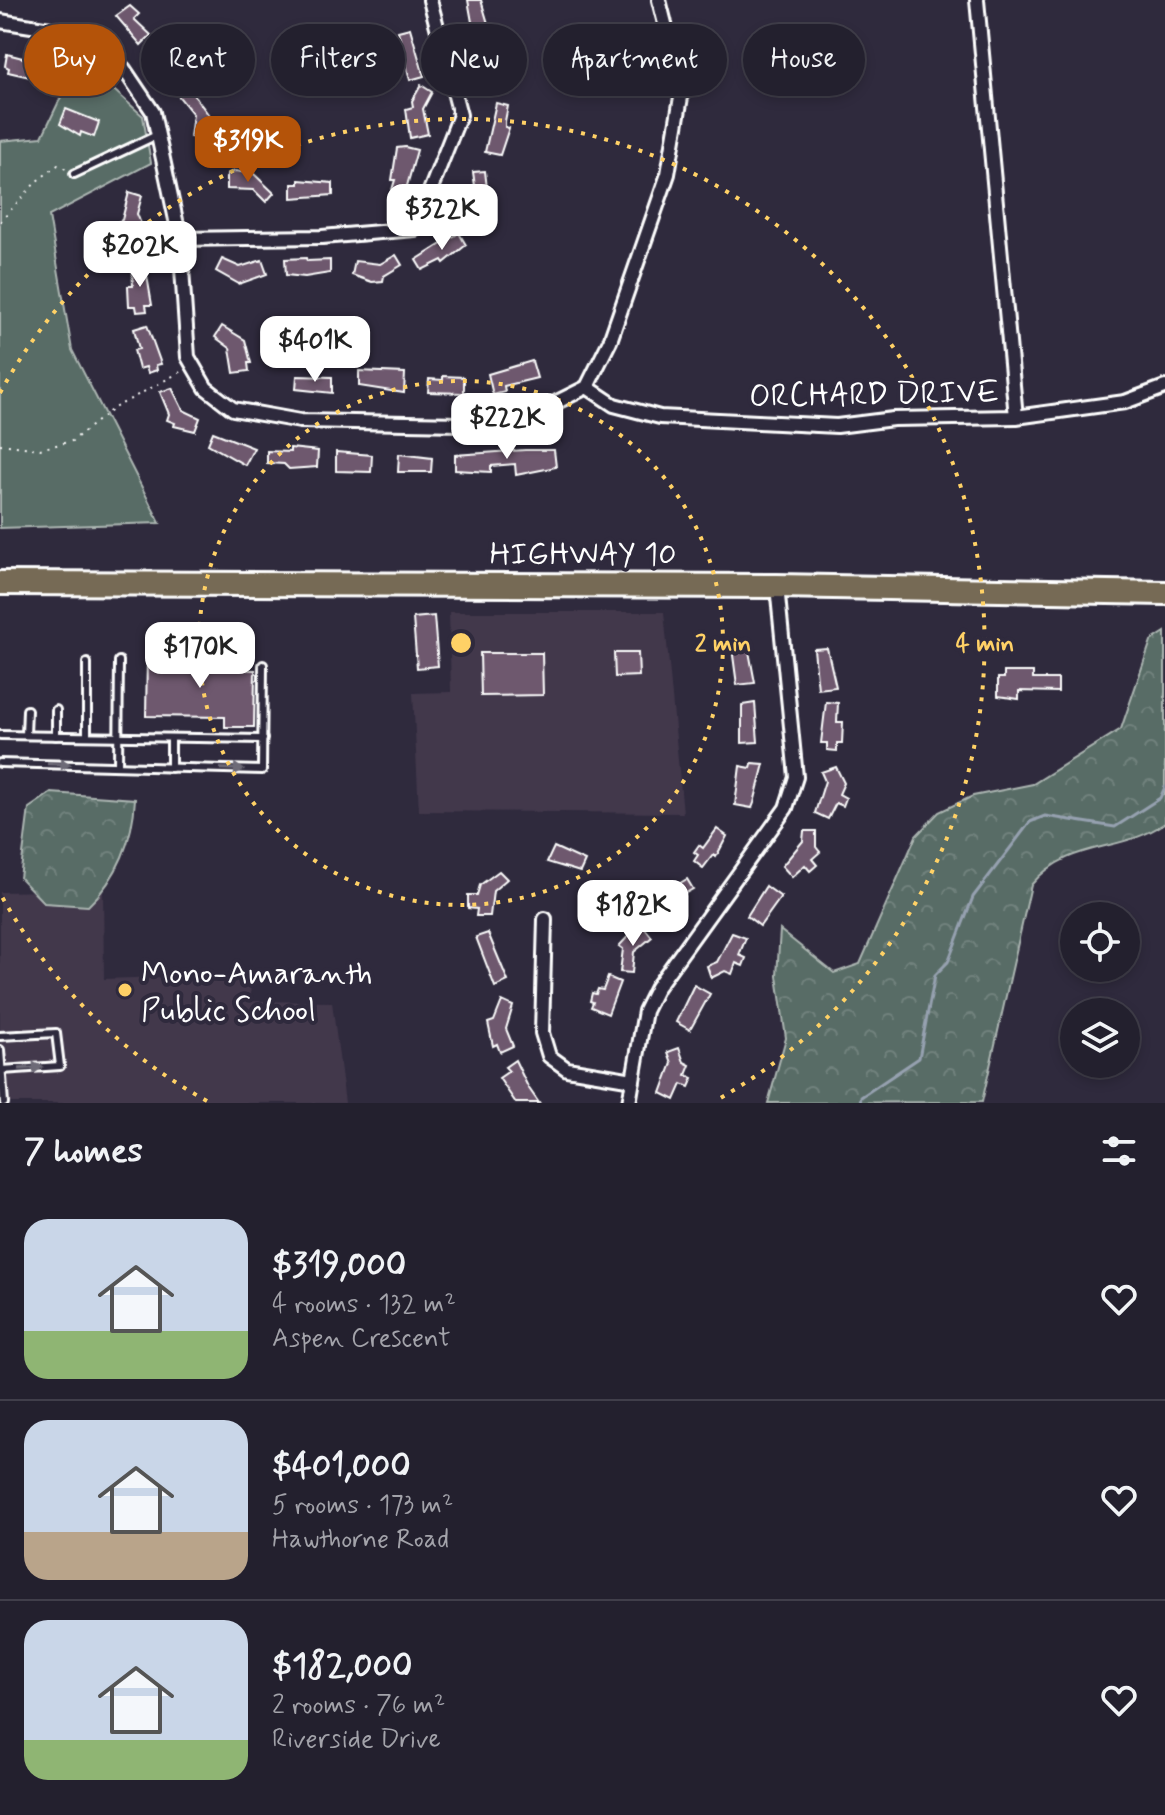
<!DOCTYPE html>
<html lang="en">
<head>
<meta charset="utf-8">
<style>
  :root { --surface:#23202e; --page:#2f2d3a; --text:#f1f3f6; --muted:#a3a3aa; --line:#403e4a; --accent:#b45309 }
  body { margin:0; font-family:Mynerve,sans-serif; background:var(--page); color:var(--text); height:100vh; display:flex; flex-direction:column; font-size:30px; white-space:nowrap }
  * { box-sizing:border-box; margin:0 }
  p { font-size:26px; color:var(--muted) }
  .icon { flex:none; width:44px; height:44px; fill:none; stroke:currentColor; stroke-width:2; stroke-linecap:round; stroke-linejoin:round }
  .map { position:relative; height:1103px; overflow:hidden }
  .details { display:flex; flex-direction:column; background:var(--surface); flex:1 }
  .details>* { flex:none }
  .guide { position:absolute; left:24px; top:24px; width:1118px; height:72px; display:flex; gap:16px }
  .fabs { position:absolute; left:1060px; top:902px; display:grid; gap:16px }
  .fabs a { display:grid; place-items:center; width:80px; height:80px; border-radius:50%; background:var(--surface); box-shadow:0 4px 12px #0003,0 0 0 2px var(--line); font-size:40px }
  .price { position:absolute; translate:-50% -68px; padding:0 18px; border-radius:16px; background:#fff; color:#222; font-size:26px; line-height:52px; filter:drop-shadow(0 2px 4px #0008) }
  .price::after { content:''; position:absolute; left:50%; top:48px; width:24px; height:18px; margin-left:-12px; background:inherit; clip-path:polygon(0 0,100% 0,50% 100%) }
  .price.current { background:var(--accent); color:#fff }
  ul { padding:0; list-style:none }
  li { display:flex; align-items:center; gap:24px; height:200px; padding:0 24px }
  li+li { border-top:2px solid var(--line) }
  li span { display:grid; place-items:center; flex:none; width:224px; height:160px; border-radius:24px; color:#555 }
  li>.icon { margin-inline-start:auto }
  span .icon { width:96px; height:96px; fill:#fffc; stroke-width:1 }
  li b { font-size:34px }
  h2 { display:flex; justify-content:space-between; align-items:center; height:96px; padding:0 24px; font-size:34px }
  .tag { padding:0 28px; border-radius:36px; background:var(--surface); box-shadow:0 4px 12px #0003,0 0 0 2px var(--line); font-size:28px; line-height:72px }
  .tag.current { background:var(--accent); color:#fff }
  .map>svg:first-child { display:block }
</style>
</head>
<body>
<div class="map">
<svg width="1165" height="1103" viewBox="0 0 1165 1103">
  <defs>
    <pattern id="forest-crowns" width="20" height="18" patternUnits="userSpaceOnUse" patternTransform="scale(2)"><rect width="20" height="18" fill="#586c66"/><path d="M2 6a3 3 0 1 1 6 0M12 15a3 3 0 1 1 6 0" fill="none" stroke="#71827d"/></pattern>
  </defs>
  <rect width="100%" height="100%" fill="#2f2a3d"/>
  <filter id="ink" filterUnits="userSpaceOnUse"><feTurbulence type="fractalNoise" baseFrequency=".0125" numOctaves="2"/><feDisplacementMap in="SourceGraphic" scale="16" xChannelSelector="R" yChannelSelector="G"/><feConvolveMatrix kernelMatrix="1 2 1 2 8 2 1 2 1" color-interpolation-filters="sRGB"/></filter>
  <g filter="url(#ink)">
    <g fill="#42384c">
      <path d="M449,612H664L683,813L419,811L413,693L451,692Z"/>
      <path d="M103,890L104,979L248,974L252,1001L332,1002L345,1103H0V892Z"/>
    </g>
    <g fill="url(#forest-crowns)" stroke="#acb6b2" stroke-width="2">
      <path d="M1165,632V823C1120,854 1070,839 1031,885L982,1102L768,1103L786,1038L777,976L780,930L834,973L860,964L916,836L939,812L973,796L1033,784L1121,729L1151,641Z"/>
      <path d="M51,793L135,799C133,839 118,878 88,906L44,903L20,878L29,808Z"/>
    </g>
    <path fill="#586c66" stroke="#acb6b2" stroke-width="2" d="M79,59L143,116L151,163L49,216L72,350L160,523L0,528V141L42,137Z"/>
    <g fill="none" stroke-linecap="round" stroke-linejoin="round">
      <path stroke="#96a1b0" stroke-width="3" d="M860,1103L861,1097L919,1058L935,975L948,962L973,897L1030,822L1045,816L1115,827L1160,798L1165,787"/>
    </g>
    <g fill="#6e596e" stroke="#fff" stroke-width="2">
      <path d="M468,0H481L489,27L474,33Z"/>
      <path d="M130,6L139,14L134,19L151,35L141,45L116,16Z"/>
      <path d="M410,28L424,76L410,80L398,31Z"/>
      <path d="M172,41L195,70L184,82L211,118L204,139L190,137L193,114L164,78L169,74L154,57Z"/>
      <path d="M488,44L501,61L507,62L508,85H505L503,94L489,92L490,66L479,52Z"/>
      <path d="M7,54L46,64L43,80L8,72L9,68L5,66Z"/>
      <path d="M421,85L432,92L423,109L428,134L410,138L406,109L413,107L412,101Z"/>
      <path d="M496,103L508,106L505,121V127L509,128L500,155L485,152Z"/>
      <path d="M66,109L99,122L94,137L81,132L80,136L60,124Z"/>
      <path d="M405,147L417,150L405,193L392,190L395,180H392L397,148Z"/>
      <path d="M235,171L254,174L274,193L266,202L254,190L227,189V174Z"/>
      <path d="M485,171L489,206L474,221L462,213L476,193L473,172Z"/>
      <path d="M299,180L333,183V195L292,198V184H299Z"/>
      <path d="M129,192L142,196L137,214L146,236L125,247L113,224L122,220Z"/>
      <path d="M459,233L466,245L444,263L442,260L422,270L416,260Z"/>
      <path d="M396,255L402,265L384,276L383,281L372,282L352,275L355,261L380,264Z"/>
      <path d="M306,258L307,261L330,260V273L305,277L286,275L285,259Z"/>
      <path d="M222,259L240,267L262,260L267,274L239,284L216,271Z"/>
      <path d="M145,264L152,305H146L147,311L137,312L136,306H129L128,286H133L132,265Z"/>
      <path d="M147,325L161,364L156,365L157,370L148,373L146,367L139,369L134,350L139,349L134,329Z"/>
      <path d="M222,326L245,340L251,363H248L249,371L234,373L230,348L215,337Z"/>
      <path d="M532,361L537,378L504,386L505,392L493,395L488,374Z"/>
      <path d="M359,371L405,373L404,393L359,386Z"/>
      <path d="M297,376L332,377V393L296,389Z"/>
      <path d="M443,376L464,377V393L428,392L429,379L443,380Z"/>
      <path d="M172,388L183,410L200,418L195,431L174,426L175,423L167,420L169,414L160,392Z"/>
      <path d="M213,432L254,448L245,465L208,444Z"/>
      <path d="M290,448L318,451L317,467L289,469L284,464L267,463V451L290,452Z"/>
      <path d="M525,450H554L556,467L516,475L515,464L491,466V472L455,470V455Z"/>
      <path d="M336,452L372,455L371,472L336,471Z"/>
      <path d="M399,454L432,458L431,472H398Z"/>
      <path d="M434,616L438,666L417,668L413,618Z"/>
      <path d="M748,646L755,683L737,685L732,648Z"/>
      <path d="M827,648L836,687L818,689L814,649Z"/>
      <path d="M480,653H542L543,695L481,696Z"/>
      <path d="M614,653H638L639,676L615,677Z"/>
      <path d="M147,657L220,658V669L255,670L254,727H225V717L146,716Z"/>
      <path d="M1004,672H1033V679H1058V692L1019,691V699L998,696V678H1004Z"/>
      <path d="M826,702L838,703L837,722H843L842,743H837V751L827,750V743H821Z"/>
      <path d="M755,703L758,742L742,743V705Z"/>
      <path d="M752,763L764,764L754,803L752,808L735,805L740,766L751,768Z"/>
      <path d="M836,767L844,783L839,794L846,798L843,806L836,803L828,819L815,813L825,781L821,772Z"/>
      <path d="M717,829L727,836L716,857L713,855L703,868L694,861L698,855L694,852L699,845L703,848Z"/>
      <path d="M804,831H816V847L820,852L812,859L817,865L810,871L805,865L792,877L782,866L803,841Z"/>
      <path d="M554,847L585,861L580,872L547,862Z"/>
      <path d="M499,871L507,879L493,891L490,916H476L477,909L468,908V895H477L480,885Z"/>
      <path d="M687,879L693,889L677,898L669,922L655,918L660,888L668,890Z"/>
      <path d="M766,886L781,897L760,926L747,916Z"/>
      <path d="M643,926L652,937L634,952L632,973L620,972L623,949L619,946L635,929L637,931Z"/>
      <path d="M488,933L508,981L495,987L476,937Z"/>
      <path d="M732,933L746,938L739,955L746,958L743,966L736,963L732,974L725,971L711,978L707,966L717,962Z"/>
      <path d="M608,977L620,982L608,1014L591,1007L593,1002L590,1001L592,993L596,994L598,989L603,990Z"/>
      <path d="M694,985L710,994L690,1030L676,1022Z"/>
      <path d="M502,1001L513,1006L506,1029L513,1046L500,1052L497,1044L493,1046L488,1023L494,1021Z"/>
      <path d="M679,1048L684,1062L690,1065L686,1075L693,1078L689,1087L682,1084L675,1100L661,1093L672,1063L668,1052Z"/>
      <path d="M515,1060L528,1087L539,1103H516L499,1078L509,1071L505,1067Z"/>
    </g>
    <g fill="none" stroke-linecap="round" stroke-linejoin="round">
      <g stroke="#fff" stroke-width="12">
        <g id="service">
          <path d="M74,174L157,135"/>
          <path d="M0,735L263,739"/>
          <path d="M26,735L27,710"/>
          <path d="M56,736V710"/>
          <path d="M87,736V663"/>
          <path d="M0,763L262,770L263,665"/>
          <path d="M118,766L119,661"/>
          <path d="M171,768V738"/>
          <path d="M0,1036L56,1033L60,1066L2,1070"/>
          <path d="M0,1050L4,1103"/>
        </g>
      </g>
      <g stroke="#fff" stroke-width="18">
        <g id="minor">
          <path d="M977,0L1016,417"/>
          <path d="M0,21L63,31L124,69L153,112L180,239L188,357L206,388L233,409L300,421L461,424L529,416L587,387L610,341L668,174L682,91L659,0"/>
          <path d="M180,239L322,237L415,229L460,115L430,0"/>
          <path d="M587,387L614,405L660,417L837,426L893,419L1016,417L1125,402L1165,387"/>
          <path d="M545,919L542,1033L549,1056L567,1069L633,1080"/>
          <path d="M629,1103L645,1011L657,987L786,808L796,777L777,586"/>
        </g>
      </g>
      <g stroke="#fff" stroke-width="28">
        <path id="trunk" d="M0,583L777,586L1165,593"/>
      </g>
      <g stroke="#fff" stroke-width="2" stroke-dasharray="2 6" stroke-linecap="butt">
        <path d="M0,222L37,181L58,165L66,169"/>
        <path d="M0,444L40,449L72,441L114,408L184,370"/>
      </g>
      <use href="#service" stroke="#2f2a3d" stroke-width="6"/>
      <use href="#minor" stroke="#2f2a3d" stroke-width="12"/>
      <use href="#trunk" stroke="#766a55" stroke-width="22"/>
    </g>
    <defs><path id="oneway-solid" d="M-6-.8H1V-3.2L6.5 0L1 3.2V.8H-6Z" transform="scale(2)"/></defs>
    <g fill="#6d6a77">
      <use href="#oneway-solid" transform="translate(59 764) rotate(2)"/>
      <use href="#oneway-solid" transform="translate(232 769) rotate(2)"/>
      <use href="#oneway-solid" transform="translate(31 1068) rotate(-4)"/>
    </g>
  </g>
  <g fill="none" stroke="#ffd166" stroke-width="4" stroke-dasharray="4 8">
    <circle cx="461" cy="643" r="262"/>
    <path d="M207 1101A524 524 0 0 1 0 893M0 393A524 524 0 1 1 715 1101"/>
  </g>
  <circle fill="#ffd166" stroke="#2f2a3d" stroke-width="3" cx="125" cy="990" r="8"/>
  <g text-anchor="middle" stroke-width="8" stroke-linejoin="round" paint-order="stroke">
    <g font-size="32" fill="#fff" stroke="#2f2a3d">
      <text transform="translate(874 393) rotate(-1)" y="11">ORCHARD DRIVE</text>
      <text x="583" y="564">HIGHWAY 10</text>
    </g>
    <g font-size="32" fill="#fff" stroke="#2f2a3d" text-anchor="start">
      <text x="141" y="983">Mono-Amaranth<tspan x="141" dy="37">Public School</tspan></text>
    </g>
  </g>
  <circle cx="461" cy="643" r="12" fill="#ffd166" stroke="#2f2a3d" stroke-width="4"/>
  <g font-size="24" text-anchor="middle" font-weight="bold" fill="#ffd166" stroke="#2f2a3d" stroke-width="8" stroke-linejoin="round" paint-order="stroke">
    <text x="723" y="651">2 min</text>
    <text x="985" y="651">4 min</text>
  </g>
</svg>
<div class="fabs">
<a><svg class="icon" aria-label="locate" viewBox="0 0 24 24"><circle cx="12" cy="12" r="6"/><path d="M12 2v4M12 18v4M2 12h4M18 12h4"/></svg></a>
<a><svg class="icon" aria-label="layers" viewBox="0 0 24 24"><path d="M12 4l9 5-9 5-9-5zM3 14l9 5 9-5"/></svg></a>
</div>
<b class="price current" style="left:248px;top:184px">$319K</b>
<b class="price" style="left:442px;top:252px">$322K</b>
<b class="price" style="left:140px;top:289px">$202K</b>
<b class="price" style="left:315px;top:384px">$401K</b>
<b class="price" style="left:507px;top:461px">$222K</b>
<b class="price" style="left:200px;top:690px">$170K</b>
<b class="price" style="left:633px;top:948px">$182K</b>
<div class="guide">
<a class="tag current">Buy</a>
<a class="tag">Rent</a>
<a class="tag">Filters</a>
<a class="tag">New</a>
<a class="tag">Apartment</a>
<a class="tag">House</a>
</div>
</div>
<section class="details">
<h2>7 homes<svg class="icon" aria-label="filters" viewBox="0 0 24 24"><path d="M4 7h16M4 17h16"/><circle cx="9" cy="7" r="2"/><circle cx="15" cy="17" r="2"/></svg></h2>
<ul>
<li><span style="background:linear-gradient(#c9d6e8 70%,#8fb573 0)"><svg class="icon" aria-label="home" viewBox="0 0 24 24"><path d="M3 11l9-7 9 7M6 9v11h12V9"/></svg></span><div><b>$319,000</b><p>4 rooms · 132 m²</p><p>Aspen Crescent</p></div><svg class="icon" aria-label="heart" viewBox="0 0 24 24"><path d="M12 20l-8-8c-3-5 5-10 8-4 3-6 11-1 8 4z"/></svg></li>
<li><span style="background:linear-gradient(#c9d6e8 70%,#b9a48a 0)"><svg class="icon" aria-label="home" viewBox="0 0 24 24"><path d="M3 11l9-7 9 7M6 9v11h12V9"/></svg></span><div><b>$401,000</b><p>5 rooms · 173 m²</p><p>Hawthorne Road</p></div><svg class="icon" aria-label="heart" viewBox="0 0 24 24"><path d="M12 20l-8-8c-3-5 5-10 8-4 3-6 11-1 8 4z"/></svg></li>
<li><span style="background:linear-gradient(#c9d6e8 75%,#8fb573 0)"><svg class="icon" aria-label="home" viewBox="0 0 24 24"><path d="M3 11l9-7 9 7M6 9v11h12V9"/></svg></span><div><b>$182,000</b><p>2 rooms · 76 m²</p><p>Riverside Drive</p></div><svg class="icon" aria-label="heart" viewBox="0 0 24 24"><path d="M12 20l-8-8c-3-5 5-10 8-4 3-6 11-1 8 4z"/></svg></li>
</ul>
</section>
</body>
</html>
